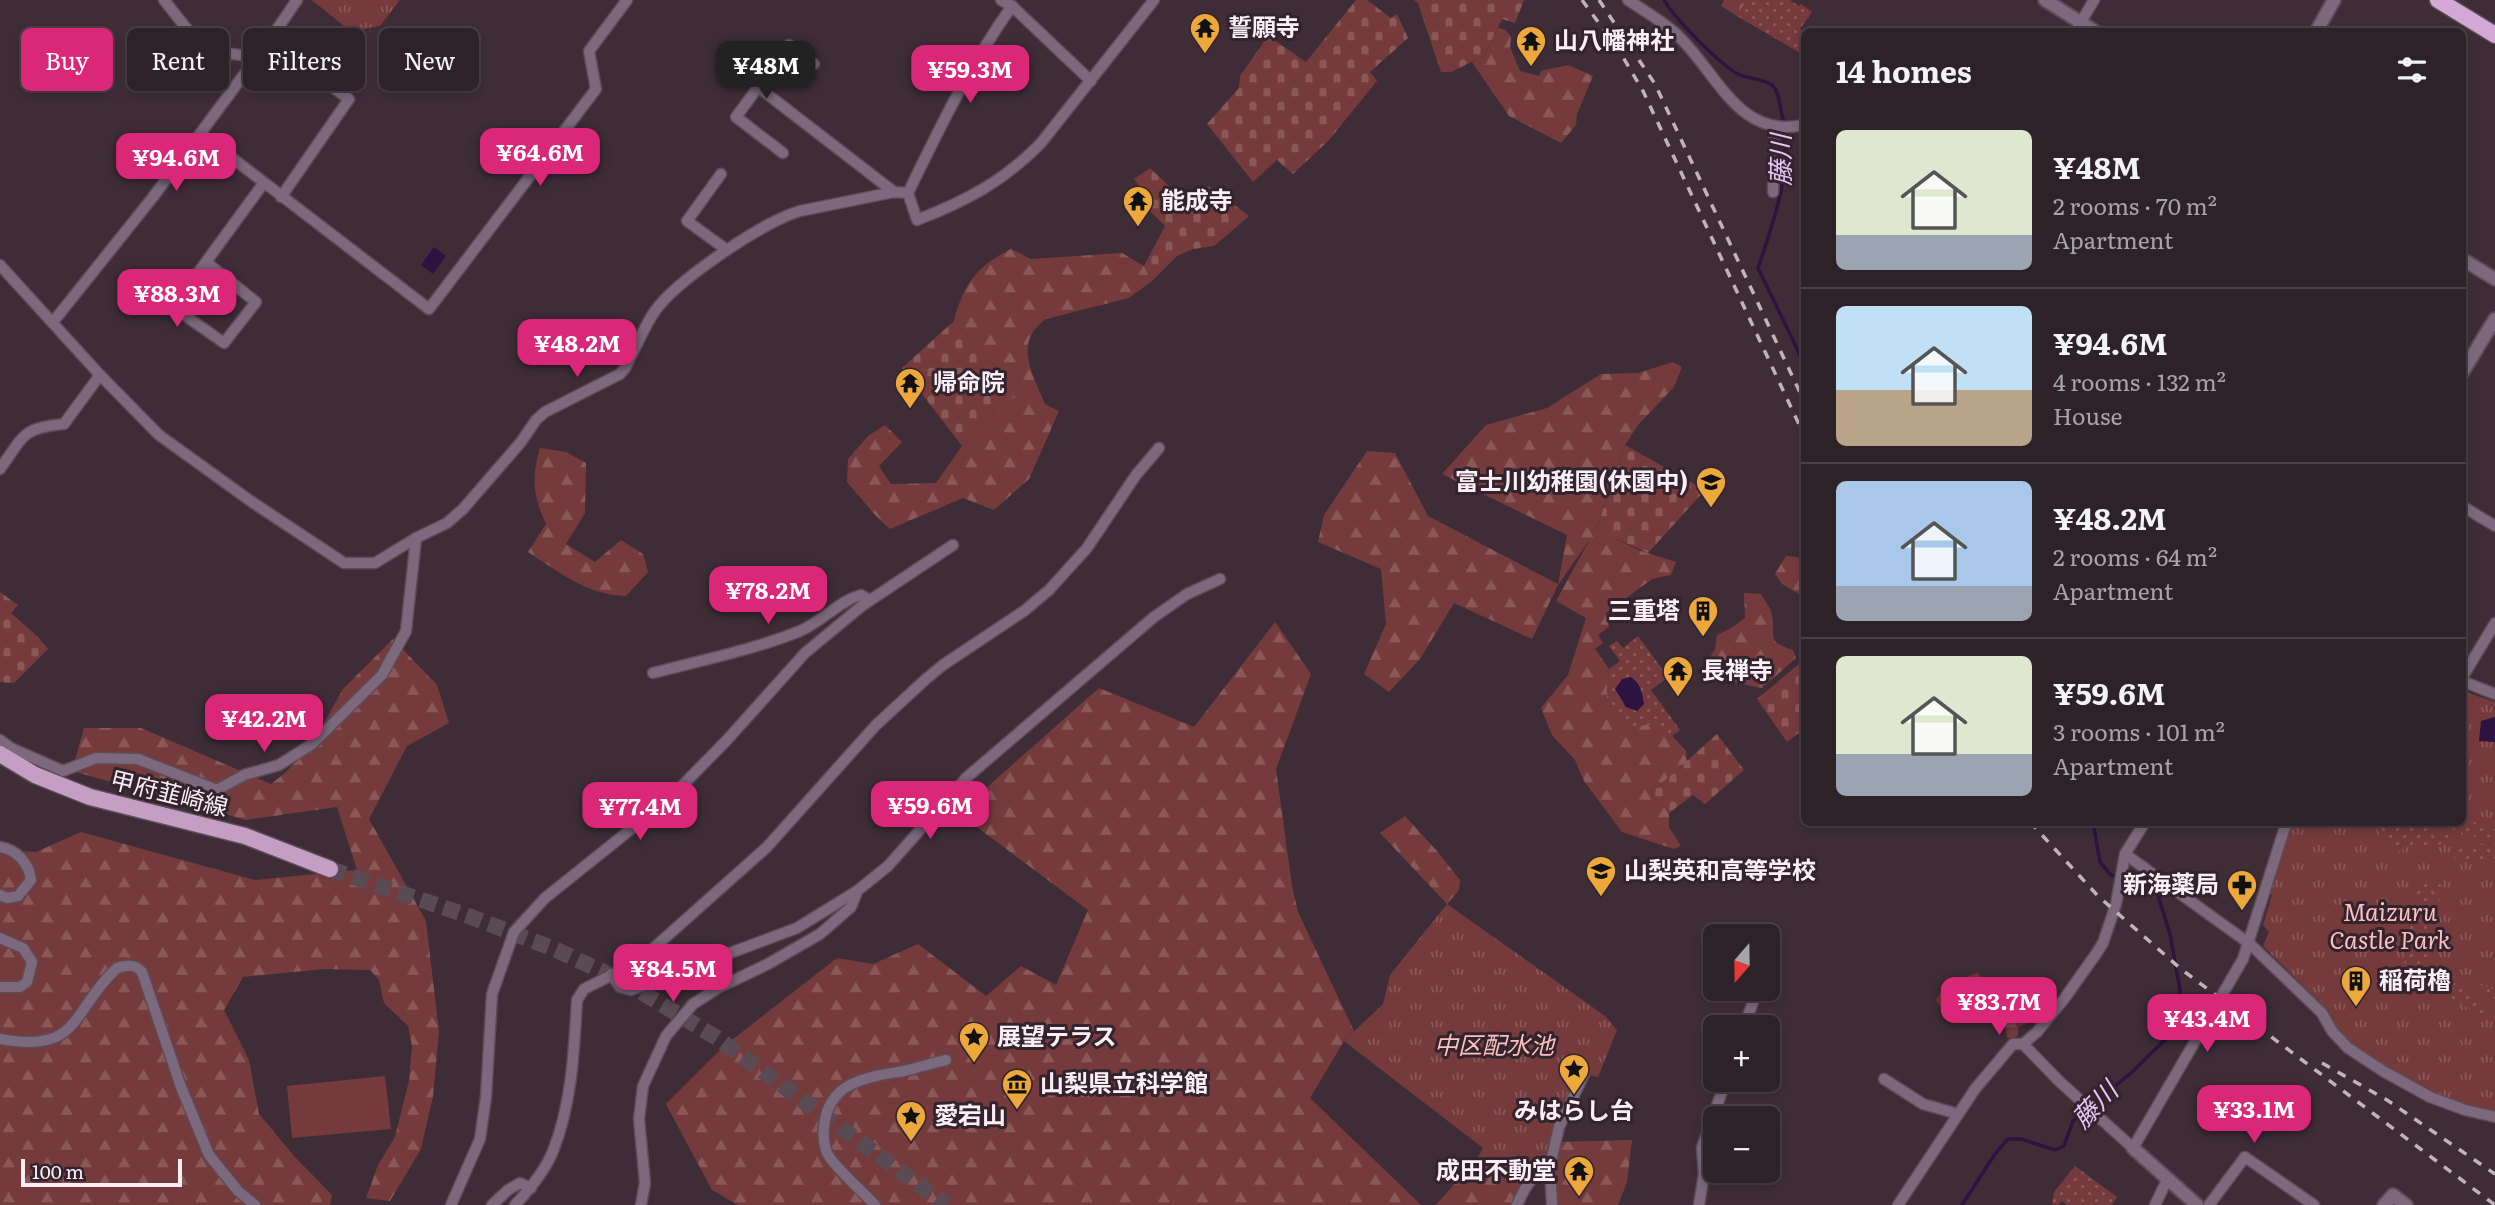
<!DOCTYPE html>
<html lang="en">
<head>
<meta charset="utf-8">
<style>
  :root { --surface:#2e2229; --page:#3a2f35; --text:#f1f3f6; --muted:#a7a4a8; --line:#493f46; --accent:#db2777 }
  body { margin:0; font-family:Literata,"Noto Sans JP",serif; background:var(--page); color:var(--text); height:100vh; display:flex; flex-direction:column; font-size:26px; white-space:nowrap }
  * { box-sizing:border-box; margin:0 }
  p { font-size:23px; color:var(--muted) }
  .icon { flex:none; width:38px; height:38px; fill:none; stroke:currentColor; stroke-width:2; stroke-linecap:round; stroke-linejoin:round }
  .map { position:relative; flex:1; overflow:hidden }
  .drawer { position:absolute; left:1801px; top:28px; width:665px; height:798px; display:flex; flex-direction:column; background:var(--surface); border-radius:10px; box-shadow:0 4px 10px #0003,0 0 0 2px var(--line) }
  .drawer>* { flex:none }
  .banner { position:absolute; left:21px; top:28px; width:665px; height:63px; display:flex; gap:14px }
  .needle { width:46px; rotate:200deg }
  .controls { position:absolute; left:1703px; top:924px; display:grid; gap:14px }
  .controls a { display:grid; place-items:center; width:77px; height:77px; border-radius:10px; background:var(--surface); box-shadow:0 4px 10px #0003,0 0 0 2px var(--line); font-size:35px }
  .scale { position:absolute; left:21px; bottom:18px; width:161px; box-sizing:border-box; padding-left:7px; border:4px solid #fbeff5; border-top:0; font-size:19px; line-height:24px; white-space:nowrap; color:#fbeff5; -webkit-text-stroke:5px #33232c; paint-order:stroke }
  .price { position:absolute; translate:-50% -60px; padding:0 16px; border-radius:14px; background:var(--accent); color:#fff; font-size:23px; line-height:46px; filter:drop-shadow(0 2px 4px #0008) }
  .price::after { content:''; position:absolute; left:50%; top:42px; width:21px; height:16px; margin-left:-10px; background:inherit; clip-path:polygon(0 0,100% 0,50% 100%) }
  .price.current { background:#222; color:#fff }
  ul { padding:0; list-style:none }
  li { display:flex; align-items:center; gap:21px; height:175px; padding:0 35px }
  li+li { border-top:2px solid var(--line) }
  li span { display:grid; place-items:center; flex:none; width:196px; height:140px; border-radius:10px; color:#555 }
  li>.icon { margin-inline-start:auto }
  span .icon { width:84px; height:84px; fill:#fffc; stroke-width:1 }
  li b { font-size:30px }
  h2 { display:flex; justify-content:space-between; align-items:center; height:84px; padding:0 35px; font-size:30px }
  .pill { padding:0 24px; border-radius:10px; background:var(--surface); box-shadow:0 4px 10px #0003,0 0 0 2px var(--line); font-size:24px; line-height:63px }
  .pill.current { background:var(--accent); color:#fff }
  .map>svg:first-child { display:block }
</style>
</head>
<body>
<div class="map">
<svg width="2495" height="1205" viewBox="0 0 2495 1205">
  <defs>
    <pattern id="forest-firs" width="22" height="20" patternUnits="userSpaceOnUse" patternTransform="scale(1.75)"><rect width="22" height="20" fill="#753b3c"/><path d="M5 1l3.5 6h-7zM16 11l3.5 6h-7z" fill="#8a5859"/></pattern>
    <pattern id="cemetery-stones" width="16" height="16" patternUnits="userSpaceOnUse" patternTransform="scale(1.75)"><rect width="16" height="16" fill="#753b3c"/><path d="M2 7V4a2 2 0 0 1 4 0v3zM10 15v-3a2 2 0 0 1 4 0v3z" fill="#8a5859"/></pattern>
    <pattern id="park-tufts" width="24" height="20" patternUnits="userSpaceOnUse" patternTransform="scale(1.75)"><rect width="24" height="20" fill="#753b3c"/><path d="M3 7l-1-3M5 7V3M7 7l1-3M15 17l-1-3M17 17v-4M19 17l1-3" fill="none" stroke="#8a5859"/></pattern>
    <pattern id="garden-dots" width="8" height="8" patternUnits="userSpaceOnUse" patternTransform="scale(1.75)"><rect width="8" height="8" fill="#753b3c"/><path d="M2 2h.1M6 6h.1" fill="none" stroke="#8a5859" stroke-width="1.8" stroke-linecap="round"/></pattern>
  </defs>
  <rect width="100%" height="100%" fill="#3e2d37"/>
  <path fill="#753b3c" d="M385,1076L391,1129L292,1138L287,1086Z"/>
  <g fill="url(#forest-firs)">
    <path d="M1498,28L1506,30L1511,37L1510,47L1520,71L1539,76L1541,71L1568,65L1593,76L1577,114L1576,125L1561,143L1509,116L1472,62L1484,56Z"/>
    <path d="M1011,249L1031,259L1122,253L1144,266L1152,281L1129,298L1046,319C1012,343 1033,374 1045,404L1059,411L1029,479L994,510L963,498L890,529L875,515L847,482L848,459L868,436L885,425L902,442L879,466L891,484L936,483L962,446L1019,392L954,321C963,285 977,266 1011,249Z"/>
    <path d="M1673,362L1682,367L1674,387L1638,425L1625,445L1596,529L1638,550L1676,562L1671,575L1652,579L1606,613L1609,627L1598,635L1603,643L1595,649L1609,669L1606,707L1646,723L1663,726L1686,751L1687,761L1651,793L1669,813V827L1681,846L1674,849L1622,832L1584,781L1575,760L1552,735L1541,708L1568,675L1586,618L1556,601L1590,539L1558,585L1532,639L1454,603L1420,659L1389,692L1364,674L1386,624L1381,569L1318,542L1324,515L1367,451L1395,453L1428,516L1558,584L1567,535L1442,474L1486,425L1547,408L1601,374L1638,373Z"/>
    <path d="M540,448L566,452L586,463L585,513L566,544L595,562L621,540L643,554L648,572L626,596C588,595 560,573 528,552L546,524C533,496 531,478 540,448Z"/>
    <path d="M1786,556L1797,557L1804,563V592L1799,594L1782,584L1775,574Z"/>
    <path d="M1744,593L1761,594C1764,600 1771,608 1772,615C1776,636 1765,642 1793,650L1796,658L1762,688L1722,680L1709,659L1715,649L1717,635L1733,627L1745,618Z"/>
    <path d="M1275,622L1311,674L1276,769L1292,886L1298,912L1354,1031L1344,1041L1310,1098L1421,1205H738L712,1190L666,1104L723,1047L837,958L873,964L918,944L986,996L1021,966L1056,985L1088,910L958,813L1099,688L1194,727Z"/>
    <path d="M393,639L437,685L449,723L407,746L369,819L426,921L439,1032L433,1096L421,1149L390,1201L366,1198L378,1165L395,1137L409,1081L412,1046L408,1026L384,1003L379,980L370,970L324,969L243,977L224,1010L249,1060L259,1114L294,1156L332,1195L330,1205H0V850L36,852L81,832L255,880L357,870L337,807L246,820L72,771L84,728H141L271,784L285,773L312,744L343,689Z"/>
    <path d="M1405,816L1437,851L1460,880L1459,890L1447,904L1380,833Z"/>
    <path d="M1977,973L1999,991L2007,983L2024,993L2031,1003L2027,1010L2026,1024L2018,1027V1035L2012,1039L2007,1037L2004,1021L1991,999L1983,994L1975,983L1971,981L1952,999L1948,1007L1940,1006L1936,1000C1942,986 1963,978 1977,973Z"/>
    <path d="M1632,1140L1627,1182L1618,1205H1552L1556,1142Z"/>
    <path d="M1483,1148L1537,1172L1517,1205H1436L1478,1157Z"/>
  </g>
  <g fill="url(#cemetery-stones)">
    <path d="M1356,0H1367L1391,18L1397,14L1408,38L1370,72L1377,81L1329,140L1293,174L1277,160L1253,182L1207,124L1239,88L1240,76L1268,36L1306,62Z"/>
    <path d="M1414,0H1524L1515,23L1502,19L1484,56L1451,72H1441L1418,3Z"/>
    <path d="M1724,0H1747L1737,16L1721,6Z"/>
    <path d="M1150,168L1191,207L1209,186L1249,216L1214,246L1193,249L1177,256L1152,281L1144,266L1165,226L1147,208L1146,195L1134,179Z"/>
    <path d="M954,321L1019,392L962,446L902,368Z"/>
    <path d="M1625,445L1705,490L1648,553L1596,530Z"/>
    <path d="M0,592L18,605L11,613L37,636L48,649L14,683L0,682Z"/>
    <path d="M1804,660V729L1787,742L1757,699Z"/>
    <path d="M1717,734L1744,770L1705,804L1693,795L1669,813L1651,793Z"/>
  </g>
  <g fill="url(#park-tufts)">
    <path d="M312,0H400L380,26L350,31Z"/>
    <path d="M2465,692L2495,702V1112C2439,1100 2360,1066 2328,1017L2329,1011L2263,946L2269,932L2263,925L2272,895L2269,892L2285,827L2288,823L2462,822V694Z"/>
    <path d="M1447,904L1605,1016L1617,1030L1598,1077L1584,1074L1559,1127L1549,1166L1537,1172L1483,1148L1344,1041L1383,1004L1390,975Z"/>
  </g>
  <g fill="url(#garden-dots)">
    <path d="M1747,0H1790L1799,6L1801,4L1812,12L1800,29L1804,33V51L1802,54L1737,16Z"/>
    <path d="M1638,636L1668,677L1651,690L1680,730L1672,736C1660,724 1650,721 1635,729L1621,721L1606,706L1609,669L1620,661L1609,646L1617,641L1623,648Z"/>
    <path d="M2462,818L2495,829V838L2471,836L2437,823L2462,822Z"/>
    <path d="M2376,823H2417L2460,839L2448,844L2404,846L2402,852L2388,848L2375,826Z"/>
    <path d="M2471,844H2495V859H2454L2455,848Z"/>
    <path d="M2443,881L2425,969L2471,990L2495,1013V1018L2482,1016L2413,976L2406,968L2404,961L2418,888L2427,883Z"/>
    <path d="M2466,977L2495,990V1005L2465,979Z"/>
    <path d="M2075,1166L2117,1197L2112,1205H2067L2062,1201L2058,1205L2052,1204L2054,1192Z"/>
  </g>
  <g fill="#2c1340">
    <path d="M434,247L446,256L433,274L421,265Z"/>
    <path d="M1631,677C1641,684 1642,692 1644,704L1637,711L1626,707L1615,689L1622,679Z"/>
    <path d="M2495,717V742L2479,741L2481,721Z"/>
    <path d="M1971,981C1979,984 1982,990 1984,998L1979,1008L1971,1014L1948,1007L1952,999Z"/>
  </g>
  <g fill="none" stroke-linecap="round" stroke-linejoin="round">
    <g stroke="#2c1340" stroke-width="3.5">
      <path d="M1664,0C1674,18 1718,62 1736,73C1746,79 1762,78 1772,85C1779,91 1779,102 1781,110C1794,166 1776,215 1758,268L1804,363"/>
      <path d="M1962,1205L1995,1154L2008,1139H2021L2055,1150L2064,1146L2073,1121L2132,1072L2173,1032L2180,990L2170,934L2156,889L2141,881L2111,875L2100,862L2093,822"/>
    </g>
    <path stroke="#5a4a54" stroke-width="16" stroke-dasharray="16 8" stroke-linecap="butt" d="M330,869L463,914L552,948L625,982L717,1038L947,1205"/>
    <g stroke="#5c4c55" stroke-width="13">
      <g id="minor">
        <path d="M164,0C198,42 199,54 257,56"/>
        <path d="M1001,0L1012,6L1091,81"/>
        <path d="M1628,0C1643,10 1659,19 1673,31C1716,68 1736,140 1804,125"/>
        <path d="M2075,32L2094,0"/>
        <path d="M758,87L894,192"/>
        <path d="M201,134L429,309L596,89L589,51L627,0"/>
        <path d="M783,153L736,117L789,45L814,64"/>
        <path d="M721,174L687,221L727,250"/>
        <path d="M1773,192L1775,128"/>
        <path d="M908,193C939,129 971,63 1012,6"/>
        <path d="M281,197L349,99L269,41L297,0"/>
        <path d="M206,262L256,302L224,343L173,307L263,184"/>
        <path d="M0,265L100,375L159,435L252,502L344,563H375L416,538L447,523L463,509L521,442L536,420L545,412L620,374L625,368C635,350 643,328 655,311C677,280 764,221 800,211L894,192L908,193L917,220C966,201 1004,181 1041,143L1154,0"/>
        <path d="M53,322L153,197L269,41"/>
        <path d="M0,469C24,436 21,428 64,424L100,375"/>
        <path d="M2462,506L2495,526"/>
        <path d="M653,673C702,660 753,650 800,631C823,621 839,601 861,595L870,600"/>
        <path d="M2462,678L2495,623"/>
        <path d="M2462,681L2495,694"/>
        <path d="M0,740L11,748L63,771L96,758L138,759L217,790L244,775L279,765L312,744L382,675L406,631L416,538"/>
        <path d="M0,847C17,850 29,863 31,880L18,896L7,898L0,895"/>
        <path d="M2125,854L2250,944L2322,1013L2332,1031L2348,1048L2383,1071L2430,1097L2465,1110L2495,1117"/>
        <path d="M0,938L23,948L32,962L27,982L20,987H0"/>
        <path d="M611,974L620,987L631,990L797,928L857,891L888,866L966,778L1154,617L1187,594L1220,579"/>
        <path d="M1744,1027L1756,994"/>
        <path d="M0,1039C82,1054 70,1011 117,968C128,965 135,964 142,972L181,1087L209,1155L238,1191L255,1205"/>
        <path d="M2023,1044L2060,1082L2133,1148L2243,959L2285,827L2288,822"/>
        <path d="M1884,1079L1923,1104L1958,1114"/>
        <path d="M451,1205L480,1139L486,1097L492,994L514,932L545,898L670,798L726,741L805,653L863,605L953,545"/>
        <path d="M492,1205L508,1190L520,1183L531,1188"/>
        <path d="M515,1205C530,1189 545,1171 553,1151C572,1103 574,1051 577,1000L584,989L638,962L767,847L876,725L926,679L943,665L1024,611L1049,590L1087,548L1136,475L1159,448"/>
        <path d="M641,1205L645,1183L639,1119L643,1086L666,1036L693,1004L718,988L768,964L820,934L851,907L857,892"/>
        <path d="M875,1205C861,1190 843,1175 830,1158C824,1149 823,1137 824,1127C828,1081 868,1077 904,1071C918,1068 932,1063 946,1060"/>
        <path d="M1517,1205C1525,1187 1531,1175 1550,1166"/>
        <path d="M1552,1205L1550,1166L1559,1127L1584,1074"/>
        <path d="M1699,1205L1704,1174L1702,1148L1726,1080"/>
        <path d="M1898,1205L1975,1089L2013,1044H2023L2037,1032L2064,999L2096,954L2103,943L2116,904L2125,854L2145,822"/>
        <path d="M2155,1205L2167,1180"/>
        <path d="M2209,1205L2245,1157L2314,1205"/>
      </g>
    </g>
    <g stroke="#5c4c55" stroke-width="16">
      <g id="tertiary">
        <path d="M2045,0L2096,32"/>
        <path d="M2316,32L2334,0"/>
        <path d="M2462,259L2495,279"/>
        <path d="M2462,373L2495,319"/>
        <path d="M2133,1148L2197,1205"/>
        <path d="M2384,1205L2393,1195L2406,1205"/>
      </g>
    </g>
    <g stroke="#5c4c55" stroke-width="19">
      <path id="primary" d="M0,754L35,775L90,797L245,836L330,869"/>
    </g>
    <g stroke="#5c4c55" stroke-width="19">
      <path id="trunk" d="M2438,0L2495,35"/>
    </g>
    <use href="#minor" stroke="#7c697d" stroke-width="10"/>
    <use href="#tertiary" stroke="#7c697d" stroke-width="12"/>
    <use href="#primary" stroke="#c59ec6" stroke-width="16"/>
    <use href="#trunk" stroke="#d4a8d4" stroke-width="16"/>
    <g stroke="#c0b3ba" stroke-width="3.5" stroke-dasharray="9 9" stroke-linecap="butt">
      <path d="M1582,0L1620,52L1643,91L1804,435"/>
      <path d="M1599,0L1655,84L1804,401"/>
      <path d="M2030,822L2098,896L2181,969L2495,1205"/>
      <path d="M2322,1063L2387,1100L2495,1174"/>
    </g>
  </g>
  <defs>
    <g id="temple-pin" transform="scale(1.575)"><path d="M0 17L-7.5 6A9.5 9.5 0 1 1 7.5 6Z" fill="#eda83b" stroke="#33232c"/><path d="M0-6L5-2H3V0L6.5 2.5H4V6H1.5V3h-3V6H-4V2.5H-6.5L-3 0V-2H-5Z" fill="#111"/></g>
    <g id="school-pin" transform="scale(1.575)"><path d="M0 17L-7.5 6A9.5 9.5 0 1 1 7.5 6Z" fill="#eda83b" stroke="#33232c"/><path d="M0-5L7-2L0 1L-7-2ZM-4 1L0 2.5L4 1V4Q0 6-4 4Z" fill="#111"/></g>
    <g id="building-pin" transform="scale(1.575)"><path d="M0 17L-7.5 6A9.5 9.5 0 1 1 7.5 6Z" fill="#eda83b" stroke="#33232c"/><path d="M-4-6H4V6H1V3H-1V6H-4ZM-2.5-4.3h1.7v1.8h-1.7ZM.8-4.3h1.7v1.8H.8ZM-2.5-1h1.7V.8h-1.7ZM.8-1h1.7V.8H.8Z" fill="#111"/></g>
    <g id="pharmacy-pin" transform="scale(1.575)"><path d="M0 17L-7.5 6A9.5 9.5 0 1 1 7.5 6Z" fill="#eda83b" stroke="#33232c"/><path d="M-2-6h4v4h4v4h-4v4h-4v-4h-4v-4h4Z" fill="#111"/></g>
    <g id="sight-pin" transform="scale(1.575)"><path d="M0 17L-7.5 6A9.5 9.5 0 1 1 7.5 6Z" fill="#eda83b" stroke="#33232c"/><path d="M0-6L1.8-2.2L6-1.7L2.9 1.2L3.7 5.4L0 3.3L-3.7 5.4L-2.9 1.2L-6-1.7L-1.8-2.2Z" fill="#111"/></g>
    <g id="museum-pin" transform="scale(1.575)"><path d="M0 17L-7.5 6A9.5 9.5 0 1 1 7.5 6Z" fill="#eda83b" stroke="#33232c"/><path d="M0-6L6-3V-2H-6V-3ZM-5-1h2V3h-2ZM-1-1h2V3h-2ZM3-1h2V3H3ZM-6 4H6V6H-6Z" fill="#111"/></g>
  </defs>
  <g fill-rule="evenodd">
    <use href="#temple-pin" x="1205" y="28"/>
    <use href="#temple-pin" x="1531" y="41"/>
    <use href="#temple-pin" x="1138" y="201"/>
    <use href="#temple-pin" x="910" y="383"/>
    <use href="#school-pin" x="1711" y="482"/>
    <use href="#building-pin" x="1703" y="611"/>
    <use href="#temple-pin" x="1678" y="671"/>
    <use href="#school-pin" x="1601" y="871"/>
    <use href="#pharmacy-pin" x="2242" y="885"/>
    <use href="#building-pin" x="2356" y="981"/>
    <use href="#sight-pin" x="974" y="1037"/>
    <use href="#sight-pin" x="1574" y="1069"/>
    <use href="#museum-pin" x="1017" y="1084"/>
    <use href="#sight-pin" x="911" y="1116"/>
    <use href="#temple-pin" x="1579" y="1171"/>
  </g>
  <g text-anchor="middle" stroke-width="6" stroke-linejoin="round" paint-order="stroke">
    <g font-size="24" font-weight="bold" fill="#fbeff5" stroke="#33232c" text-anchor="start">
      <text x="1228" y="36">誓願寺</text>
      <text x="1554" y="49">山八幡神社</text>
      <text x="1161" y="209">能成寺</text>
      <text x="933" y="391">帰命院</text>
      <text x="1688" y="490" text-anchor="end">富士川幼稚園(休園中)</text>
      <text x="1680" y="619" text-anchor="end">三重塔</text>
      <text x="1701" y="679">長禅寺</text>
      <text x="1624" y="879">山梨英和高等学校</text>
      <text x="2219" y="893" text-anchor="end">新海薬局</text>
      <text x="2379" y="989">稲荷櫓</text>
      <text x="997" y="1045">展望テラス</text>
      <text x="1040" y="1092">山梨県立科学館</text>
      <text x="1574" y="1119" text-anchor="middle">みはらし台</text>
      <text x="934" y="1124">愛宕山</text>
      <text x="1556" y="1179" text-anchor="end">成田不動堂</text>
    </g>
    <g font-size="24" fill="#fbeff5" stroke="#33232c">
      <text transform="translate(169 794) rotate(14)" y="8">甲府韮崎線</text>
    </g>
    <g font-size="24" font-style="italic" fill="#fcc0bf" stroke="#33232c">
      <text x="2390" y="921">Maizuru<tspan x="2390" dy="28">Castle Park</tspan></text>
      <text x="1494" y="1054">中区配水池</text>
    </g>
    <g font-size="26" font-style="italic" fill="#e0c9f8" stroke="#33232c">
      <text transform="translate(1781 160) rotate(-90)" y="9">藤川</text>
      <text transform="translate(2095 1105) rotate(-46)" y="9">藤川</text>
    </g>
  </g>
</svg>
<div class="controls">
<a><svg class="needle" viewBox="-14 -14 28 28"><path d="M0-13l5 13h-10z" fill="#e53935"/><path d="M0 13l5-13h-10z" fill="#a7a4a8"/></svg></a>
<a>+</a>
<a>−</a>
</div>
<div class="scale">100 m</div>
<b class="price current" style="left:766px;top:101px">¥48M</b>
<b class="price" style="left:970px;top:105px">¥59.3M</b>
<b class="price" style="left:540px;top:188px">¥64.6M</b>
<b class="price" style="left:176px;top:193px">¥94.6M</b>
<b class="price" style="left:177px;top:329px">¥88.3M</b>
<b class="price" style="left:577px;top:379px">¥48.2M</b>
<b class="price" style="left:768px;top:626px">¥78.2M</b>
<b class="price" style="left:264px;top:754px">¥42.2M</b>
<b class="price" style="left:930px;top:841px">¥59.6M</b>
<b class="price" style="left:640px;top:842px">¥77.4M</b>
<b class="price" style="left:673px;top:1004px">¥84.5M</b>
<b class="price" style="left:1999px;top:1037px">¥83.7M</b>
<b class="price" style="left:2207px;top:1054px">¥43.4M</b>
<b class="price" style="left:2254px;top:1145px">¥33.1M</b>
<div class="banner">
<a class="pill current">Buy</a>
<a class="pill">Rent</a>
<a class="pill">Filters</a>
<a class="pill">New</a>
</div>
<section class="drawer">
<h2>14 homes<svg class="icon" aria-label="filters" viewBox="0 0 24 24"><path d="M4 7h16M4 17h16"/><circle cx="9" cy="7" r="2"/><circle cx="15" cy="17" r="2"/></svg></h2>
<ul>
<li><span style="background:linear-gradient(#dfe7d0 75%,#9aa5b1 0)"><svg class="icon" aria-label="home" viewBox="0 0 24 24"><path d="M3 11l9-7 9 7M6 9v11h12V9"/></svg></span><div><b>¥48M</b><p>2 rooms · 70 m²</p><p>Apartment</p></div></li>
<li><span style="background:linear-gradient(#bfe0f5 60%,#b9a48a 0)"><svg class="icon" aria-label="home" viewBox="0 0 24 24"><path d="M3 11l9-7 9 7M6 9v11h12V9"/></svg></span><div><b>¥94.6M</b><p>4 rooms · 132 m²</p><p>House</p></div></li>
<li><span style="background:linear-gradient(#a9c7e8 75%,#9aa5b1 0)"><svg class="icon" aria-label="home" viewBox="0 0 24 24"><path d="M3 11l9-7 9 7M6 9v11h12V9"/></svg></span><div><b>¥48.2M</b><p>2 rooms · 64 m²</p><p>Apartment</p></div></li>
<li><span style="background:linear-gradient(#dfe7d0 70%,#9aa5b1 0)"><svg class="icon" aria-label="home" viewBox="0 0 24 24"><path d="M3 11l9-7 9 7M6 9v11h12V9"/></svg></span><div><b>¥59.6M</b><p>3 rooms · 101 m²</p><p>Apartment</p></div></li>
</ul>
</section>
</div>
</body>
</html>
